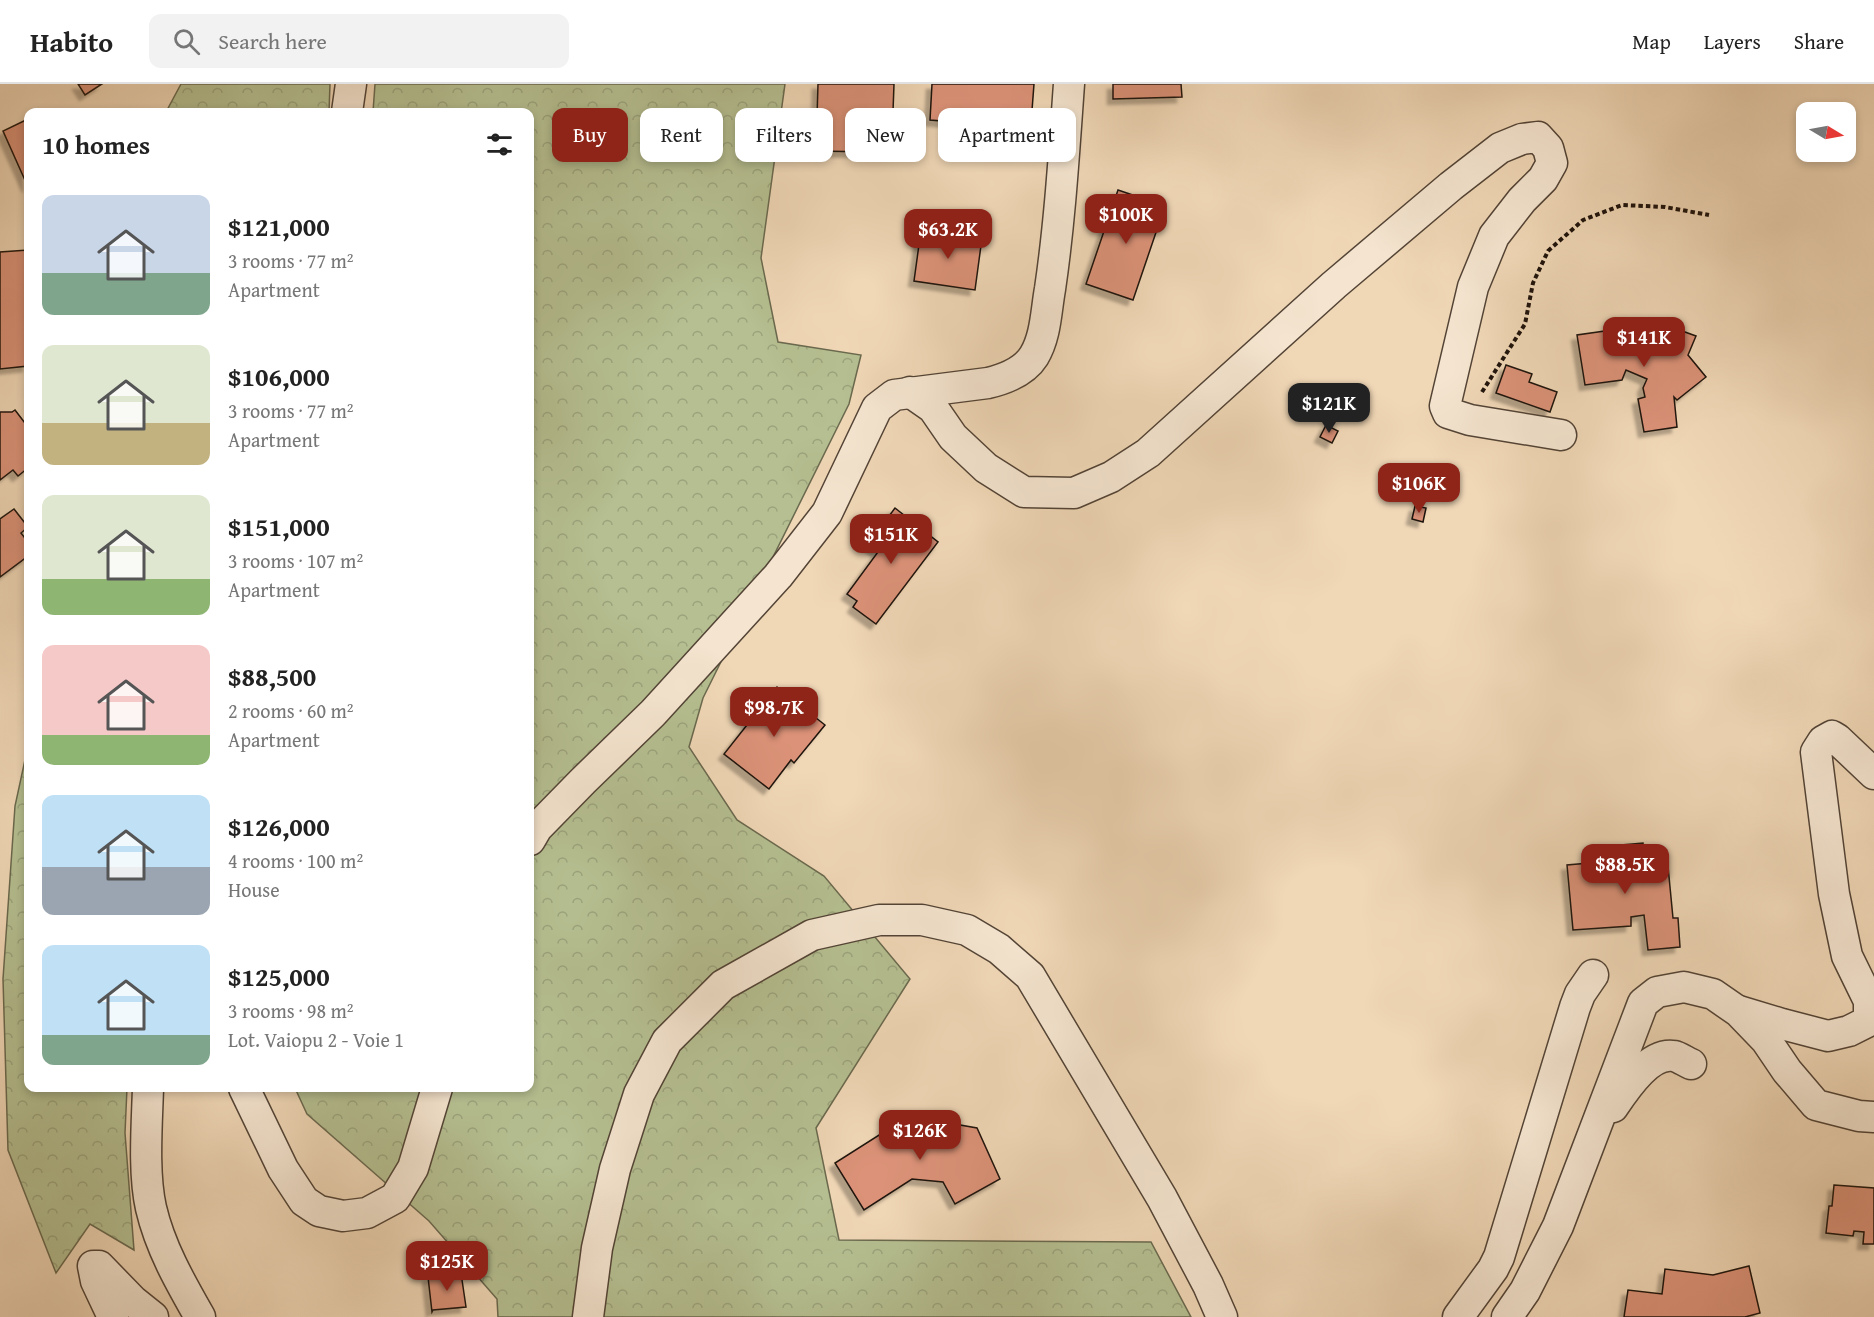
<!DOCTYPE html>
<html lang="en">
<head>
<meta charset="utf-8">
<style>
  :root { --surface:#fff; --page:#f2f2f2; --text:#222; --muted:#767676; --line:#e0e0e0; --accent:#8f2418 }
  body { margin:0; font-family:"Gentium Book Plus",serif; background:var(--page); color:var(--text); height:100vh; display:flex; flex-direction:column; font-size:22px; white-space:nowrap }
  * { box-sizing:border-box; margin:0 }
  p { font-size:20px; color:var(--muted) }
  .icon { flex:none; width:33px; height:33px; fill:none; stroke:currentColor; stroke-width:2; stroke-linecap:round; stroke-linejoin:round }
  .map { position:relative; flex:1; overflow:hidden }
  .details { position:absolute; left:24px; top:24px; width:510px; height:984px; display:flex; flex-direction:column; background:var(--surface); border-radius:12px; box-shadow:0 3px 9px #0003 }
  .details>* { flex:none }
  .top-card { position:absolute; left:552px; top:24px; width:570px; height:54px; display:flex; gap:12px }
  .needle { width:39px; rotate:100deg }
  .buttons { position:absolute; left:1796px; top:18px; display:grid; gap:12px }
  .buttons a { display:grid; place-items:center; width:60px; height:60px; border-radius:12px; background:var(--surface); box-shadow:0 3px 9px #0003; font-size:30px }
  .price { position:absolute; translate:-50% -51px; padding:0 14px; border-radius:12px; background:var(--accent); color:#fff; font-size:20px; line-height:39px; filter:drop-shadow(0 2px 3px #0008) }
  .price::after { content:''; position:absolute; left:50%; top:36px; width:18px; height:14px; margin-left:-9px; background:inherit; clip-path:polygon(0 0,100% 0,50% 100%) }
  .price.active { background:#222; color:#fff }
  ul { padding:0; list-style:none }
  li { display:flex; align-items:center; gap:18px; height:150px; padding:0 18px }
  li span { display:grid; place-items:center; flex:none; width:168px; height:120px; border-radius:12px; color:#555 }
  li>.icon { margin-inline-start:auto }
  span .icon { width:72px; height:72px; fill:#fffc; stroke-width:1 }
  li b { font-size:26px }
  h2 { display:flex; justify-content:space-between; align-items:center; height:72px; padding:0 18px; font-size:26px }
  .tag { padding:0 21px; border-radius:12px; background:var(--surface); box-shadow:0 3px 9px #0003; font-size:21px; line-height:54px }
  .tag.active { background:var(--accent); color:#fff }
  header { display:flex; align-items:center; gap:36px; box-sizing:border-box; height:84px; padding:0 30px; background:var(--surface); border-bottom:2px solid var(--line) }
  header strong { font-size:28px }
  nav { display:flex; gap:33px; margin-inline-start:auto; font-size:21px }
  .search { width:420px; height:54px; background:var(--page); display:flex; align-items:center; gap:15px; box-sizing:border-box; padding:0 21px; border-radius:12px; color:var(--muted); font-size:22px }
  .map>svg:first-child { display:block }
</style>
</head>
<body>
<header>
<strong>Habito</strong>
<div class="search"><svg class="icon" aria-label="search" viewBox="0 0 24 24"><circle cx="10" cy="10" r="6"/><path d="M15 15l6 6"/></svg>Search here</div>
<nav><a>Map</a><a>Layers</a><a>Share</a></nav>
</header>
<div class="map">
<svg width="1874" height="1233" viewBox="0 0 1874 1233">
  <defs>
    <pattern id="forest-crowns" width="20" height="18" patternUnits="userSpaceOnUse" patternTransform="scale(1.5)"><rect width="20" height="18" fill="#b5bf91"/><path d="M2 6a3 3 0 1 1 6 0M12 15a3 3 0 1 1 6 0" fill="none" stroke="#9ba37c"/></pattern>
    <filter id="shadow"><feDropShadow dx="-5.5" dy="5.5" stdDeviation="1.5" flood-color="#0004"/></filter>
  </defs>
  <rect width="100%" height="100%" fill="#f0d7b6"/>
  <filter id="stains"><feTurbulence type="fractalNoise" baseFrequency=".00333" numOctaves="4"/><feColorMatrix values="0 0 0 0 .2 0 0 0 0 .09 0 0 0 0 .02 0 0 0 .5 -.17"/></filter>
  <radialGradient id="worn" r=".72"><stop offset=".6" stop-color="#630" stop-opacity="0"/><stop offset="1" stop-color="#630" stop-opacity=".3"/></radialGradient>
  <g fill="url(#forest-crowns)" stroke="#6a694e" stroke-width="1.5">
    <path d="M181,0H330L329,28H166Z"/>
    <path d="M375,0H785L761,174L778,258L861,271L849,320L703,614L689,663L737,736L824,792L910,895L816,1044L839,1156L1151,1158L1191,1233H498L497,1215L429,1137L307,1030L295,1004H530V28H373Z"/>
    <path d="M28,662V1004H127L125,1049L134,1166L90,1140L56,1189L8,1066L3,895L15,722Z"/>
  </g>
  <g fill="#db9278" stroke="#1f130c" stroke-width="1.5" filter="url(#shadow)">
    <path d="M78,0H102L85,11Z"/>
    <path d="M818,0H894L892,55H875L874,68L816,67Z"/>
    <path d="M932,0H1034L1029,66L1003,64L1004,54L988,53L989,41L930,36Z"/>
    <path d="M1113,0H1181L1182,13L1113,15Z"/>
    <path d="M28,35V103L3,47Z"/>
    <path d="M1118,106L1165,122L1133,216L1086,200Z"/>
    <path d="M921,146L982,154L975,206L914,197Z"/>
    <path d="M28,166V282L0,285V168Z"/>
    <path d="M1660,239L1696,252L1688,271L1706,293L1677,316L1674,313L1677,343L1644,348L1638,315L1645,313L1643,304L1647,295L1626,286L1622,296L1585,301L1577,251L1626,244L1654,256Z"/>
    <path d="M1506,281L1532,290L1529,298L1557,308L1550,328L1496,309Z"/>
    <path d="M15,326L28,343V384L18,392L13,386L0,396V328H12Z"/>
    <path d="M1326,341L1338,347L1332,359L1320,353Z"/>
    <path d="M1415,422L1426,424L1423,438L1412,435Z"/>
    <path d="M895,424L938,458L876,540L853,523L857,517L847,510L878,468L868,460Z"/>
    <path d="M14,425L28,443L21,449L28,458V472L0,493V435Z"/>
    <path d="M777,603L825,641L794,679L791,676L769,705L724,670Z"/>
    <path d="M1643,759L1644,774L1667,772L1673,834H1678L1680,863L1648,866L1644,831L1631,833V842L1573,846L1567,781L1612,777L1610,762Z"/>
    <path d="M909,1032L977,1044L1000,1095L955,1120L943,1098L912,1095L864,1126L835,1079Z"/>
    <path d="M1834,1101L1874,1104V1160H1863L1864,1148L1854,1147L1853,1152L1826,1149L1829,1122H1832Z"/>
    <path d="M1749,1182L1760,1229L1745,1233H1624L1628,1206L1662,1210L1665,1185L1713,1191Z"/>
    <path d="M461,1189L466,1223L433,1226L432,1228L428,1193Z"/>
  </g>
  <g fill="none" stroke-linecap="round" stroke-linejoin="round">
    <g stroke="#534436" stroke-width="33">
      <g id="minor">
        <path d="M347,28L351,0"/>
        <path d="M910,308L933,324L953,353L986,384L1024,408L1074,409L1111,393L1148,369L1334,201L1451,102L1500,64L1522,55L1538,53L1548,64L1552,79L1543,95L1522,116L1494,152L1473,203L1445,322L1448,329L1470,336L1561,351"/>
        <path d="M530,756L537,744L583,697L653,629L778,492L827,429L877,324L894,311L988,299C1005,295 1024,288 1034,272C1046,252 1046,227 1050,205C1060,137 1064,69 1069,0"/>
        <path d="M1739,927L1782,940L1828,952L1849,947L1869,937V917L1847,872L1834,810L1816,668L1823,657L1832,652L1837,655L1874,690"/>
        <path d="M148,1004C147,1039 143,1089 151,1124C160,1163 180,1198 200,1233"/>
        <path d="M244,1004L283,1085L304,1117L319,1127L343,1132L367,1129L395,1114L413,1084L437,1004"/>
        <path d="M1613,1023C1625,1005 1649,968 1674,972C1679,973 1686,978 1691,980"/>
        <path d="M113,1233L96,1197L93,1182H99L133,1217L153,1233"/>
        <path d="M588,1233L597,1164L615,1085L639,1010L667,957L723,901L812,851L879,836H922L967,846L999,865L1030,892L1162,1114L1208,1201L1222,1233"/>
        <path d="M1458,1233L1493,1185L1499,1173L1575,923L1580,910L1593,891"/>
        <path d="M1507,1233L1525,1207L1558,1142L1643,919L1657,908L1684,903L1713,910L1739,928L1766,956L1787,987L1816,1021L1859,1032L1874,1033"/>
      </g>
    </g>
    <path stroke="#1f130c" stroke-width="4" stroke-dasharray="4.5 3" stroke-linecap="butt" d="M1482,308L1525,240L1533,199L1548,167L1583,136L1622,121L1665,123L1709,131"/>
    <use href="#minor" stroke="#f5e5d0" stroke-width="30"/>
  </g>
  <rect width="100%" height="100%" filter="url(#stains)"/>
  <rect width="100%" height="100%" fill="url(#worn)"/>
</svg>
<div class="buttons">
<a><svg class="needle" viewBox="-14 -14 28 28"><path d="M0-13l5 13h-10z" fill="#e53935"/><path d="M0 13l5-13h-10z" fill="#767676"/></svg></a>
</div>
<b class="price" style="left:1126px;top:161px">$100K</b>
<b class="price" style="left:948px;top:176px">$63.2K</b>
<b class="price" style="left:1644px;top:284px">$141K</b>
<b class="price active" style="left:1329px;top:350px">$121K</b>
<b class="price" style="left:1419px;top:430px">$106K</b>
<b class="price" style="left:891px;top:481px">$151K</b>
<b class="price" style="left:774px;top:654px">$98.7K</b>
<b class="price" style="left:1625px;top:811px">$88.5K</b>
<b class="price" style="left:920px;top:1077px">$126K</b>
<b class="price" style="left:447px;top:1208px">$125K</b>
<div class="top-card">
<a class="tag active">Buy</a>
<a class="tag">Rent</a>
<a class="tag">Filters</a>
<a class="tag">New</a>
<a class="tag">Apartment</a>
</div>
<section class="details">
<h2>10 homes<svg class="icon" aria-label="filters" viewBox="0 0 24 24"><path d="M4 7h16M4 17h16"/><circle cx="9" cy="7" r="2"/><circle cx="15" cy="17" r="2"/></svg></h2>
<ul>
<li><span style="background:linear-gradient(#c9d6e8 65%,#7fa58c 0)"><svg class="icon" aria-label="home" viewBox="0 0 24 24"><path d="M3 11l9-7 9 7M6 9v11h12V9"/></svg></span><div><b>$121,000</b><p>3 rooms · 77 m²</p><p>Apartment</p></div></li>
<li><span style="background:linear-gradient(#dfe7d0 65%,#c2b280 0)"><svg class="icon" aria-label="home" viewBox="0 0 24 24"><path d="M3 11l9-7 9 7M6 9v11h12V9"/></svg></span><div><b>$106,000</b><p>3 rooms · 77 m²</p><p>Apartment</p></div></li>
<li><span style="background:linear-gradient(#dfe7d0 70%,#8fb573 0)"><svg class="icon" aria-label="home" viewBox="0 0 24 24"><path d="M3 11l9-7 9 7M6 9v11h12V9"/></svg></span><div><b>$151,000</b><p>3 rooms · 107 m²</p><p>Apartment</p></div></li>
<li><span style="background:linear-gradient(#f6c9c9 75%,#8fb573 0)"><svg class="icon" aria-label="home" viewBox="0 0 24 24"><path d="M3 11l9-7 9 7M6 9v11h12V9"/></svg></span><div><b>$88,500</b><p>2 rooms · 60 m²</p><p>Apartment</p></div></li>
<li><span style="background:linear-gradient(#bfe0f5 60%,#9aa5b1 0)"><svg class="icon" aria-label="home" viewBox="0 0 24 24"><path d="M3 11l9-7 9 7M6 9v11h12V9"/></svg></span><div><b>$126,000</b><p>4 rooms · 100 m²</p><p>House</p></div></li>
<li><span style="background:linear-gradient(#bfe0f5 75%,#7fa58c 0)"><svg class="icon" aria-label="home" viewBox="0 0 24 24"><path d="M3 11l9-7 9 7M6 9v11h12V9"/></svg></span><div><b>$125,000</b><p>3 rooms · 98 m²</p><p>Lot. Vaiopu 2 - Voie 1</p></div></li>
</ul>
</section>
</div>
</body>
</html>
